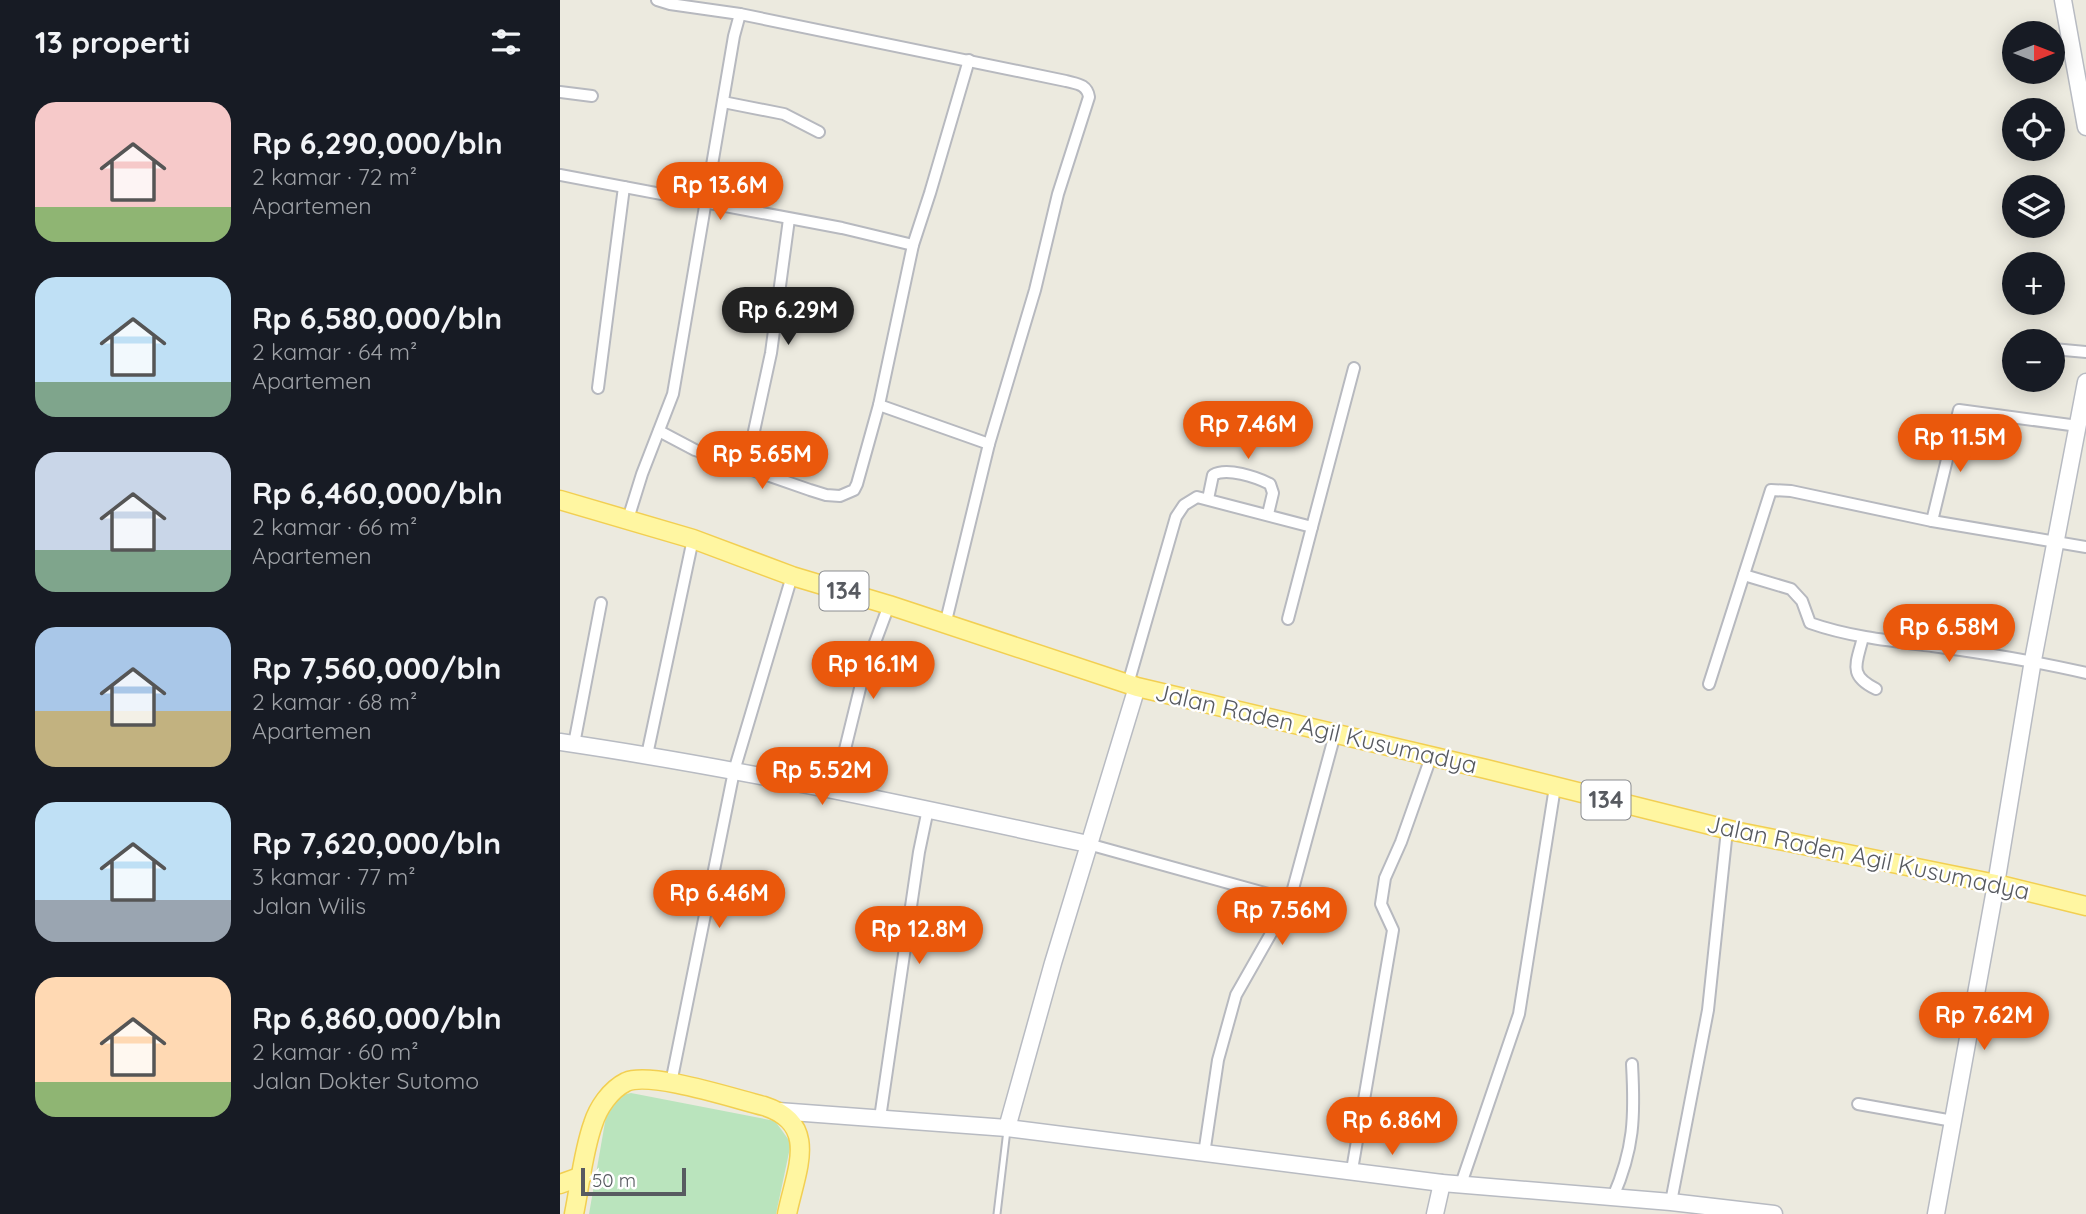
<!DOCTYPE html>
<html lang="id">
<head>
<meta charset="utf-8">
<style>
  :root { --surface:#171b24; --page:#20242c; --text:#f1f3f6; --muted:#9ea1a6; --accent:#ea580c }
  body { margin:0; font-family:Quicksand,sans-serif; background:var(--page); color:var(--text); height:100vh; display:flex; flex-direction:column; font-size:26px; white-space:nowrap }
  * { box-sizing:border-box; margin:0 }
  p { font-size:23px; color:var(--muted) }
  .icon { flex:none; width:38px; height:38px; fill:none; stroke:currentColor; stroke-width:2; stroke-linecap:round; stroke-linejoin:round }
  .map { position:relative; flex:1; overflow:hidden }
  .side { display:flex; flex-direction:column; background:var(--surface); width:560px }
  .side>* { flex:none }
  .needle { width:46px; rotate:90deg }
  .buttons { position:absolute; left:1442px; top:21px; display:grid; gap:14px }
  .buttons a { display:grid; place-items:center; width:63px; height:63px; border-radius:50%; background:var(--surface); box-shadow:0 4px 18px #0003; font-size:35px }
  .scale { position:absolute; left:21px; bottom:18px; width:105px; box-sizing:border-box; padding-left:7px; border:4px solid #585b61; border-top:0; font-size:19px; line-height:24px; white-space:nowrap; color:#585b61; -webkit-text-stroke:5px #fff; paint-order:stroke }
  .price { position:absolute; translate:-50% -60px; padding:0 16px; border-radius:24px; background:var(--accent); color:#fff; font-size:23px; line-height:46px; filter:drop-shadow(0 2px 4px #0008) }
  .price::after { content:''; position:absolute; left:50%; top:42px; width:21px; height:16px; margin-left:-10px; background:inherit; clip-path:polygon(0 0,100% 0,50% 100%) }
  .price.on { background:#222; color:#fff }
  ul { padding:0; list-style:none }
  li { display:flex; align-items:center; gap:21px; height:175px; padding:0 35px }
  li span { display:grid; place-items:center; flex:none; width:196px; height:140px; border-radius:21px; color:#555 }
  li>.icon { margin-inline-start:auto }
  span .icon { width:84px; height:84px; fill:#fffc; stroke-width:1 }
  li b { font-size:30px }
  h2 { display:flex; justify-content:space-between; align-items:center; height:84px; padding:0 35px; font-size:30px }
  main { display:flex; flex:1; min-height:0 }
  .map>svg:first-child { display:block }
</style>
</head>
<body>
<main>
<section class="side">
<h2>13 properti<svg class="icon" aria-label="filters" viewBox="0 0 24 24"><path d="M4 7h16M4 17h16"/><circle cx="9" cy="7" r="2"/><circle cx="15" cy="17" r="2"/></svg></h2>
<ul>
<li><span style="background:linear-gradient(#f6c9c9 75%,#8fb573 0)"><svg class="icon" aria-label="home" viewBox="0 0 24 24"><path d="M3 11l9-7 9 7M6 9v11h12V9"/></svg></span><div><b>Rp 6,290,000/bln</b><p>2 kamar · 72 m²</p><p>Apartemen</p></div></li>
<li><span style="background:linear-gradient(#bfe0f5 75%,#7fa58c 0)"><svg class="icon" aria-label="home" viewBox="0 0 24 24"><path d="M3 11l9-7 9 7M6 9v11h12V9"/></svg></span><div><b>Rp 6,580,000/bln</b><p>2 kamar · 64 m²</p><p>Apartemen</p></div></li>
<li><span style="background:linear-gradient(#c9d6e8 70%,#7fa58c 0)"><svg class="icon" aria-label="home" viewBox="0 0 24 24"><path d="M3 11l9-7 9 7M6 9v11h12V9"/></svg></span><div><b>Rp 6,460,000/bln</b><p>2 kamar · 66 m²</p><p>Apartemen</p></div></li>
<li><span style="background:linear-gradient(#a9c7e8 60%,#c2b280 0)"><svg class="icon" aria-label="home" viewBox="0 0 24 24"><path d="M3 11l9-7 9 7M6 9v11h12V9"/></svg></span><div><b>Rp 7,560,000/bln</b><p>2 kamar · 68 m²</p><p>Apartemen</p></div></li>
<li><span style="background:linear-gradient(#bfe0f5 70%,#9aa5b1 0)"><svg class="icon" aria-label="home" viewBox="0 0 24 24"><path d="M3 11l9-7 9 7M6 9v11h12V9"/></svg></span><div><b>Rp 7,620,000/bln</b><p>3 kamar · 77 m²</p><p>Jalan Wilis</p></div></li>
<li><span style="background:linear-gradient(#ffd9b3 75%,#8fb573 0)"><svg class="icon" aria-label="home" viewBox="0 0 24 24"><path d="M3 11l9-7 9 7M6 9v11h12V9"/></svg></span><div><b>Rp 6,860,000/bln</b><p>2 kamar · 60 m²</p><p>Jalan Dokter Sutomo</p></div></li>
</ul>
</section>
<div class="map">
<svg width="1526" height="1214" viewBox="0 0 1526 1214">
  <rect width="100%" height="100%" fill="#eceadf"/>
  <path fill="#bae4bd" d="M71,1093L215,1121L231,1143L216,1214H29L48,1105L58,1096Z"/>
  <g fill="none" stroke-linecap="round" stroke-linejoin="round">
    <g stroke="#b7b9bf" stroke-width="9">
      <path id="service" d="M437,1214L447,1130"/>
    </g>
    <g stroke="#b7b9bf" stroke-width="14">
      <g id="minor">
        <path d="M180,14L506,81C517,84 527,84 529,97L498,194L475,290L429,444L385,625"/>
        <path d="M409,60L370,193L353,245L319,405L429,444"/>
        <path d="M0,92L32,96"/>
        <path d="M163,102L224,114L259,132"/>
        <path d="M0,175L282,228L353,245"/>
        <path d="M1493,349L1526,352"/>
        <path d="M38,388L64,187"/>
        <path d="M99,431L135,450L250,490L266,495L280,496L294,490L297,484L319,405"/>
        <path d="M186,468L211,353L229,219"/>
        <path d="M648,499L653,475C667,467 696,477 710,484L713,493L708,514"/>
        <path d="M68,519L82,474L113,394L174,36L180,14L110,4L97,0"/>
        <path d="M1372,521L1399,410L1518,426"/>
        <path d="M1184,575L1231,589L1242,601L1250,623C1290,637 1331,641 1372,646C1424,653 1475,661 1526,673"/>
        <path d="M728,619L752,527"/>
        <path d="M1303,637C1297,663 1287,675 1316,689"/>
        <path d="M568,684L616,517L624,505L637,497L752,527L794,368"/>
        <path d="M1149,684L1211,490L1231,491L1372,521L1526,547"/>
        <path d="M14,744L41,603"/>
        <path d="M87,755L133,539"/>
        <path d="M275,790L304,672L329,605"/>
        <path d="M528,844L730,900"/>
        <path d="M111,1083L174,771L232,576"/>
        <path d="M1298,1104L1393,1121"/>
        <path d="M320,1118L359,852L368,809"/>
        <path d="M644,1154L658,1060L676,995L730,900L775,734"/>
        <path d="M792,1170L833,930L821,904L825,878L841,842L871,757"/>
        <path d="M901,1184L959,1014L995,787"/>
        <path d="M1053,1197C1074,1149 1075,1117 1072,1064"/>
        <path d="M1111,1202L1148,1010L1167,830"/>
      </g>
    </g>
    <g stroke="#b8bbc2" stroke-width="19">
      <g id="secondary">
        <path d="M1503,0L1526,127"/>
        <path d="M0,742C177,768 353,806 528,844"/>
        <path d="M218,1111L447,1128L493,963L577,687"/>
        <path d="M447,1128L882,1183L1111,1202L1214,1214"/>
        <path d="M875,1214L882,1183"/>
        <path d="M1376,1214L1436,884L1473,660L1526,382"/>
      </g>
    </g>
    <g stroke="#f2cf52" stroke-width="21">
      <g id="primary">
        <path d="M0,500L133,539L232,576L329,605L577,687L926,769L1174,831L1436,884L1526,906"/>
        <path d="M0,1184L22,1176"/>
        <path d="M14,1214C20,1185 23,1152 33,1124C38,1108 50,1090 66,1082C91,1071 175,1099 204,1106C260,1124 236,1170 227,1214"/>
      </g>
    </g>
    <use href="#service" stroke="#fff" stroke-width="5"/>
    <use href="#minor" stroke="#fff" stroke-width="10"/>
    <use href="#secondary" stroke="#fff" stroke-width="16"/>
    <use href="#primary" stroke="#fff6a1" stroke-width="18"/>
  </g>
  <g text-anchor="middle" stroke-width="5" stroke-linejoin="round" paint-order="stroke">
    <g fill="#fff" stroke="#8a8c90" stroke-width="2">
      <rect x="259.5" y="571.5" width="49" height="39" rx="5"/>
      <rect x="1021.5" y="780.5" width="49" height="39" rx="5"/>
    </g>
    <g font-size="23" font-weight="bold" fill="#585b61">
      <text x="284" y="599">134</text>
      <text x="1046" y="808">134</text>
    </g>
    <g font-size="24" fill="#585b61" stroke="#fff">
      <text transform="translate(756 729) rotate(13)" y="8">Jalan Raden Agil Kusumadya</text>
      <text transform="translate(1308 858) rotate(12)" y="8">Jalan Raden Agil Kusumadya</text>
    </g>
  </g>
</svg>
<div class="buttons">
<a><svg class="needle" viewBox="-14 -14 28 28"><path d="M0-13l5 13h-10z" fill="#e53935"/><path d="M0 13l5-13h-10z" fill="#9ea1a6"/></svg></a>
<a><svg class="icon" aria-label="locate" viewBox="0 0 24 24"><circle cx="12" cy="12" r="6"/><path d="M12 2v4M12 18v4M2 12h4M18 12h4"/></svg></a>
<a><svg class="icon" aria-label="layers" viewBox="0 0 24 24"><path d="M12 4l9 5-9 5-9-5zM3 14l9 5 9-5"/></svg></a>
<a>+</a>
<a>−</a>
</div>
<div class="scale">50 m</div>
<b class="price" style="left:160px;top:222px">Rp 13.6M</b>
<b class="price on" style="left:228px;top:347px">Rp 6.29M</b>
<b class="price" style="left:688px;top:461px">Rp 7.46M</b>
<b class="price" style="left:1400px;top:474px">Rp 11.5M</b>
<b class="price" style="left:202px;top:491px">Rp 5.65M</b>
<b class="price" style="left:1389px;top:664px">Rp 6.58M</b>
<b class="price" style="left:313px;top:701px">Rp 16.1M</b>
<b class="price" style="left:262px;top:807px">Rp 5.52M</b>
<b class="price" style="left:159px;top:930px">Rp 6.46M</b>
<b class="price" style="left:722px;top:947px">Rp 7.56M</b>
<b class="price" style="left:359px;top:966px">Rp 12.8M</b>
<b class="price" style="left:1424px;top:1052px">Rp 7.62M</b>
<b class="price" style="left:832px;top:1157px">Rp 6.86M</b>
</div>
</main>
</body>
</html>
